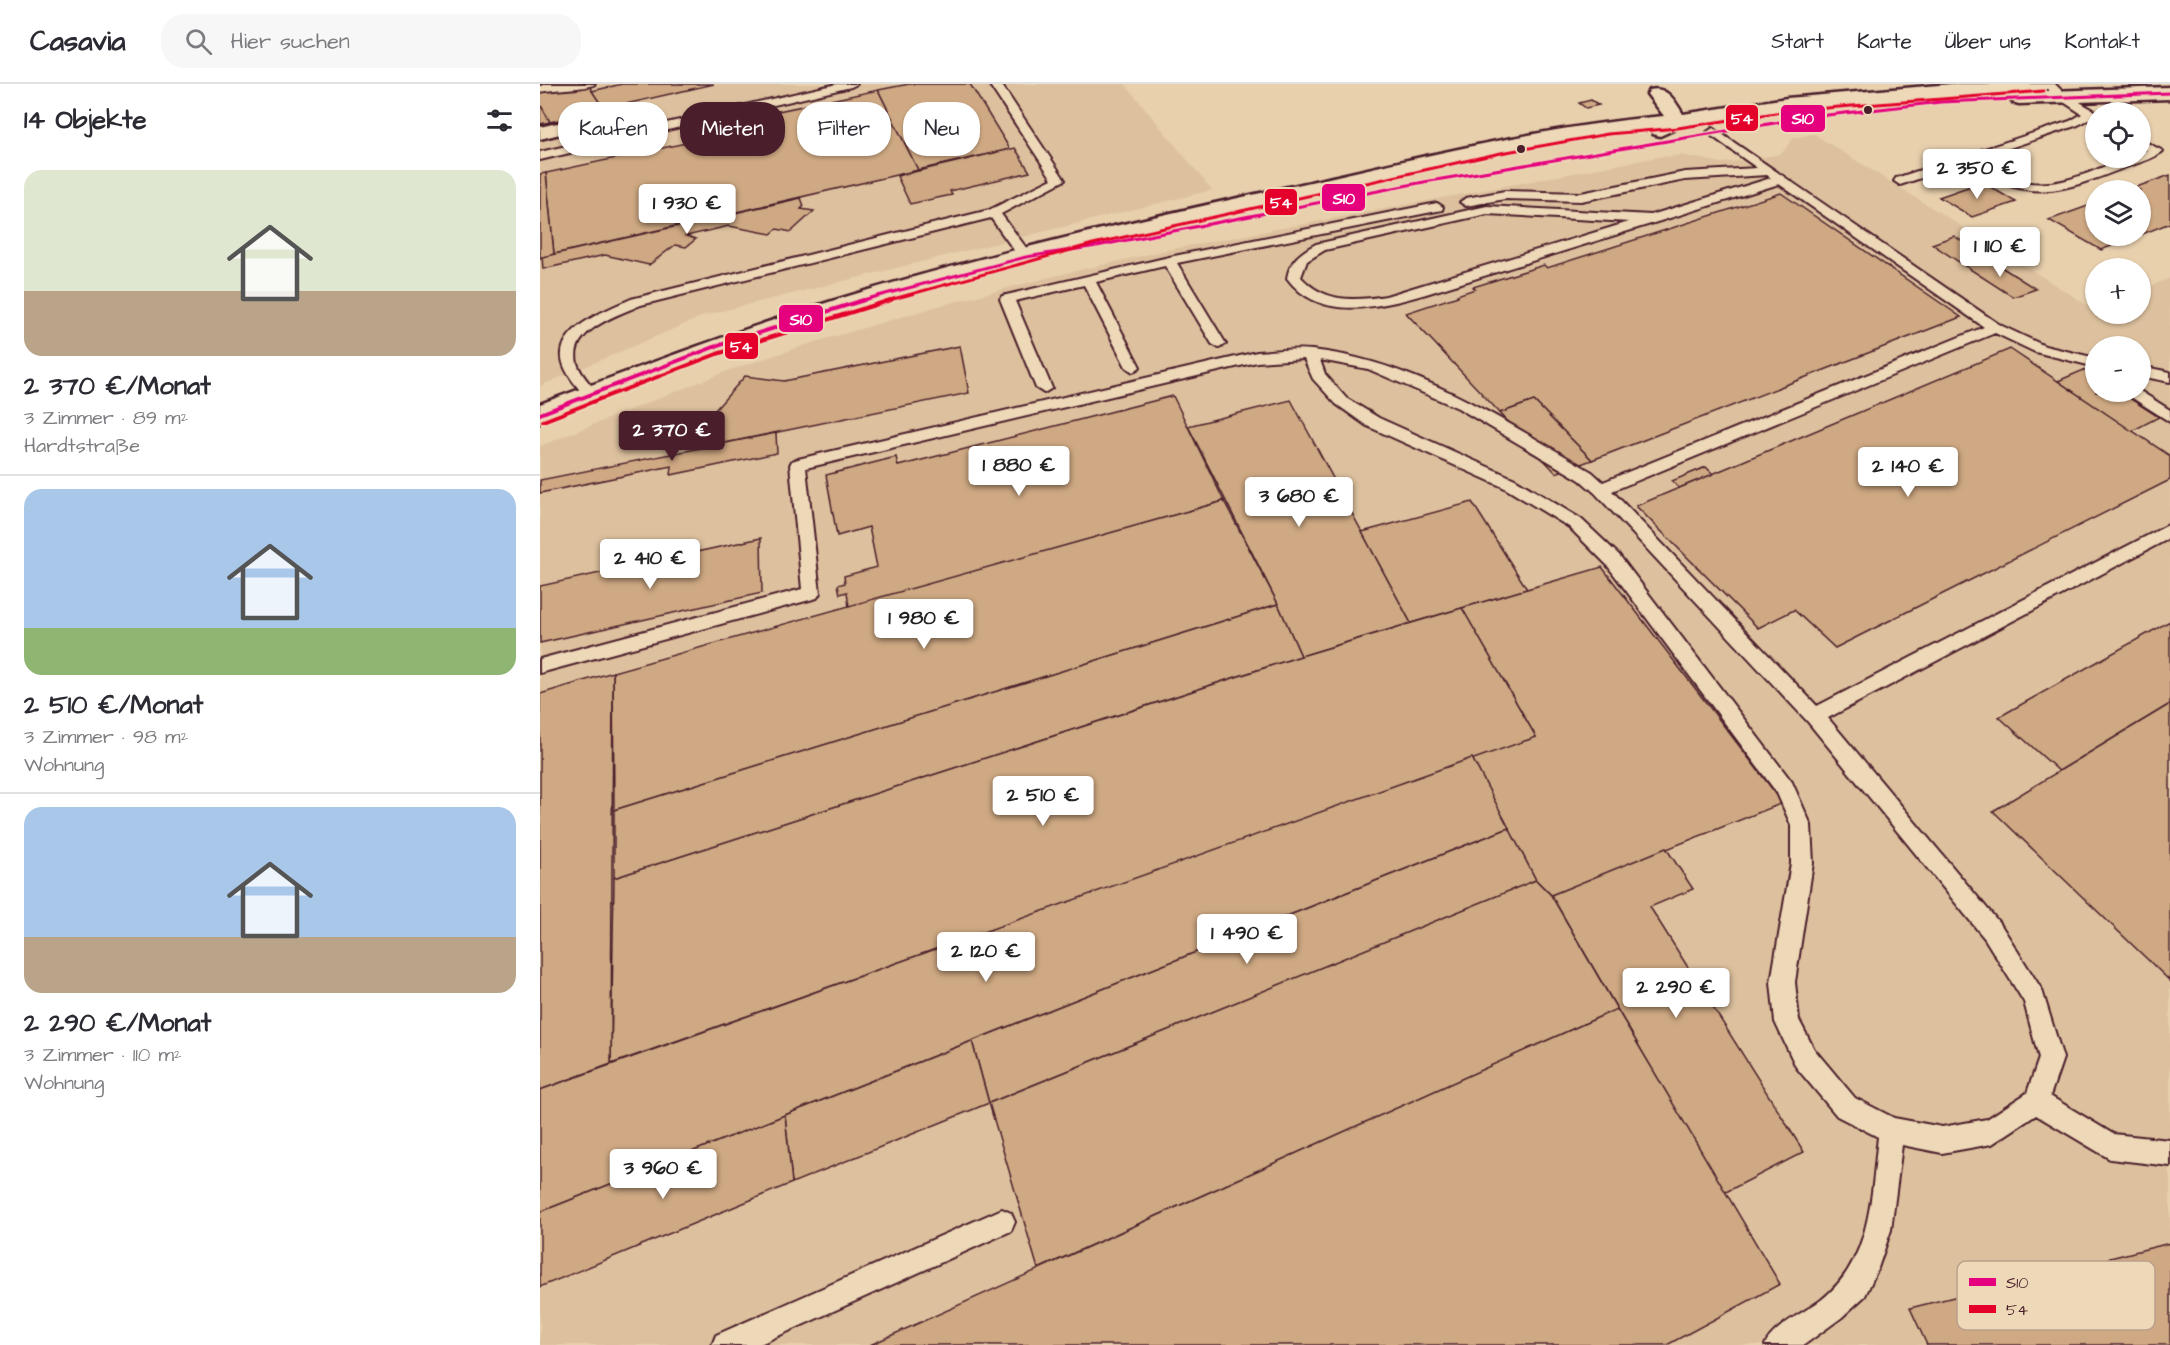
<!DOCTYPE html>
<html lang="de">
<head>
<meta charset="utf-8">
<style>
  :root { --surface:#fff; --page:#f7f7f7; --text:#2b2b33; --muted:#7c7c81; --line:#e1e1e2; --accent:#4a1f2b }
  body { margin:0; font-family:"Architects Daughter",sans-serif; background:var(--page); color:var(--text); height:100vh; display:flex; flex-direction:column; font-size:22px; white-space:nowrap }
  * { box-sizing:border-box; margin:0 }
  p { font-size:20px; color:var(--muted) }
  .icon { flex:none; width:33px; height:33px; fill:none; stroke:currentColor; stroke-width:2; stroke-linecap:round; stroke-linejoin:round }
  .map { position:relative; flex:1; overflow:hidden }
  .sheet { display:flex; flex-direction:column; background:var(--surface); width:540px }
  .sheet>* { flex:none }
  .banner { position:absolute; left:18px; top:18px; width:570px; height:54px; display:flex; gap:12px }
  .buttons { position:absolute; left:1545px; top:18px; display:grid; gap:12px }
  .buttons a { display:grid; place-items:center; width:66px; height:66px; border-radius:50%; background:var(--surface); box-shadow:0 2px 4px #0004; font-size:30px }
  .price { position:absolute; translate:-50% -51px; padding:0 14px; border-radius:6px; background:#fff; color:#222; font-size:20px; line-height:39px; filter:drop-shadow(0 2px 3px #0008) }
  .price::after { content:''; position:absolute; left:50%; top:36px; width:18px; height:14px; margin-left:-9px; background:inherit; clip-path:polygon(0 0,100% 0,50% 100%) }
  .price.on { background:var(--accent); color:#fff }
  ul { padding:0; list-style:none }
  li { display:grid; align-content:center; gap:12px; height:318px; padding:0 24px }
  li+li { border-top:2px solid var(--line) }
  li span { display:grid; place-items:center; height:186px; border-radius:18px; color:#555 }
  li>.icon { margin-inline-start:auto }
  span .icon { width:108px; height:108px; fill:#fffc; stroke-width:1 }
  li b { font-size:26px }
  h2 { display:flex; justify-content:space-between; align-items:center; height:72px; padding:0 24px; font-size:26px }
  .pill { padding:0 21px; border-radius:24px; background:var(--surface); box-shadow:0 2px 4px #0004; font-size:21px; line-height:54px }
  .pill.on { background:var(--accent); color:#fff }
  header { display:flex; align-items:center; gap:36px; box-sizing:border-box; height:84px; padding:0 30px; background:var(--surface); border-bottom:2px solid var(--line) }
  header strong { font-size:28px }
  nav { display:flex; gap:33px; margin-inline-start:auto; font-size:21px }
  .search { width:420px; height:54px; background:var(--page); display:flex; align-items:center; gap:15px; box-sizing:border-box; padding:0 21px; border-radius:24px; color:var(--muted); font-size:22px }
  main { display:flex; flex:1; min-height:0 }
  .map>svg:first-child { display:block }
</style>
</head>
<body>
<header>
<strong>Casavia</strong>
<div class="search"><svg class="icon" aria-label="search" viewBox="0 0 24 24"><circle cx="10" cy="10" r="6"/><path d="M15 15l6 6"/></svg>Hier suchen</div>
<nav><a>Start</a><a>Karte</a><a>Über uns</a><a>Kontakt</a></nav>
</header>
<main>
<section class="sheet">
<h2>14 Objekte<svg class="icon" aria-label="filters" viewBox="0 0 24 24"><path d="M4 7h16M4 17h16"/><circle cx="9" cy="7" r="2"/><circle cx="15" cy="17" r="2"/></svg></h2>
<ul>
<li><span style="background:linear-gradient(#dfe7d0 65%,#b9a48a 0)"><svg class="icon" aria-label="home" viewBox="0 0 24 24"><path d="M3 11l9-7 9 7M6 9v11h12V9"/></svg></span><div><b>2 370 €/Monat</b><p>3 Zimmer · 89 m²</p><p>Hardtstraße</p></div></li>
<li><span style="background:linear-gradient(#a9c7e8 75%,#8fb573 0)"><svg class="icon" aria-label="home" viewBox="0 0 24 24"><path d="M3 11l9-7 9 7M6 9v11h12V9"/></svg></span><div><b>2 510 €/Monat</b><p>3 Zimmer · 98 m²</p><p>Wohnung</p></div></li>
<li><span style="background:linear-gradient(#a9c7e8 70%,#b9a48a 0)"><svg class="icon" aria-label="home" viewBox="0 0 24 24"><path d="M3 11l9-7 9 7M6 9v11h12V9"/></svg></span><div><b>2 290 €/Monat</b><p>3 Zimmer · 110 m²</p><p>Wohnung</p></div></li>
</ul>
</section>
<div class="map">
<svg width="1630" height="1261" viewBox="0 0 1630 1261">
  <rect width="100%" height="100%" fill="#e8d0ad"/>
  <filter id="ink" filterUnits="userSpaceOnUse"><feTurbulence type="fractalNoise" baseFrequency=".0167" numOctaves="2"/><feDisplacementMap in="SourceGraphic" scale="12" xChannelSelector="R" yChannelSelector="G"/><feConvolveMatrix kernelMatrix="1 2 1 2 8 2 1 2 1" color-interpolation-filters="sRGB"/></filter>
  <g filter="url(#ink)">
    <g fill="#ddc19e" fill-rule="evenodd">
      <path d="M0,0H585L672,106L166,231L0,302Z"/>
      <path d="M1274,50L1552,224L1555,223L1556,230H1600L1601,206L1630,194V1261H0V362L187,287L272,259L395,223L510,193L627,166L1118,73L1142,71L1182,79L1237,71L1243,68L1253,54ZM1556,262H1600V308H1556Z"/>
    </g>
    <g fill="#cfa983" stroke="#4a1f2b" stroke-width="1.5">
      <path d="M0,0H48L64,25L10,38L0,20Z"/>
      <path d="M82,0H174L64,25L52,7Z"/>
      <path d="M369,0H430L470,65L378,86L338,6Z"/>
      <path d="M338,6L378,86L14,170L6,89L146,59L143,47Z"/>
      <path d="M1051,16L1059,21L1046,24L1039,19Z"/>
      <path d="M0,20L10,38L0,40Z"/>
      <path d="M475,64L490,88L410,107L412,111L402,113L370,120L357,92Z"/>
      <path d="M6,89L14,170L0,174V90Z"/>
      <path d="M1630,91V139L1600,151V106H1588Z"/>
      <path d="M1442,98L1476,118L1432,133L1399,113Z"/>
      <path d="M1241,109L1421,233L1052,376L994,317L960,329L866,229L918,212L917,211L935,205L933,203L1004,181L1007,184Z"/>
      <path d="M261,114L264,122L261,125L274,127L251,148L237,145L231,150L189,142L146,152L156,155L146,163L135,161L109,181L65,171L3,185L2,173Z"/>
      <path d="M1556,119V152H1598L1561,166L1509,136Z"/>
      <path d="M1414,152L1447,174L1425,182L1392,160Z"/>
      <path d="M1447,174L1496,205L1473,213L1425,182Z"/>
      <path d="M420,262L429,309L165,363V353L153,351L205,292L244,297Z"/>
      <path d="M1470,265L1630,372V396L1295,564L1254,526L1218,544L1096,422Z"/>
      <path d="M1546,285L1556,291V308H1580L1619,333L1592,347L1518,297Z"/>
      <path d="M633,312L684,417L309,523L307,508L300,510L298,501L305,499L304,492L337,483L329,443L297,452L286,391L356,373L358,382Z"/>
      <path d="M751,316L871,539L761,572L738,520L648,342Z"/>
      <path d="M994,317L1052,376L1016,389L960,329Z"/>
      <path d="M236,349L237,369L131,391L132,382L0,409V396Z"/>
      <path d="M1166,383L1173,390L1139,404L1132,397Z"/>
      <path d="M684,417L738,520L74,726L73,588Z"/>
      <path d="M932,418L987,505L871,539L822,448Z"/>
      <path d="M221,454L222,509L0,559V502Z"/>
      <path d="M1062,483L1243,719L1011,811L996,796L932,674L996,653L922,524Z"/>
      <path d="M738,520L761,572L74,794V726Z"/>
      <path d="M922,524L996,653L71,980L74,794L761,572Z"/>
      <path d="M1630,537V620L1519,687L1459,633Z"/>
      <path d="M73,588L71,980L0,1006V610Z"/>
      <path d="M1630,620V897L1453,727Z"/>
      <path d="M932,674L969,744L0,1128V1006Z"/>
      <path d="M969,744L996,796L449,1019L432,957Z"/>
      <path d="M1126,764L1153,805L1110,823L1264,1068L1184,1109L1011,811Z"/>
      <path d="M996,796L1011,811L1077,925L498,1185L449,1019Z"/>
      <path d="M1077,925L1240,1200L1127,1261H330Z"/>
      <path d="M432,957L449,1019L252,1099L245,1031Z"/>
      <path d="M245,1031L252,1099L0,1203V1128Z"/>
      <path d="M1630,1159V1261H1387L1370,1224Z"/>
    </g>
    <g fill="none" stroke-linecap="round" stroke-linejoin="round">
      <g stroke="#4a1f2b" stroke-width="4">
        <g id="lane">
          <path d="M7,0H55C47,5 13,5 0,8V2Z"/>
          <path d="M297,0H317L311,3L0,76V68Z"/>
          <path d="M449,0H461L525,96L461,130L493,173L491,176H481L451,134L101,221C78,231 29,246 37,279C40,290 51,300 58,310L55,313H45C38,303 28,293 24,282C10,246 67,226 91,215L449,126L512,95Z"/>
          <path d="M1502,0H1515L1524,9L1557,28L1556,36L1550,35L1538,41L1434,76C1482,105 1505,106 1556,86C1571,80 1584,74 1600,74V69L1607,66L1600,63V55L1623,67C1613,76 1593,80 1581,85C1515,111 1486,118 1423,80L1360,101L1354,97L1356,94L1530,37L1542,30L1516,13Z"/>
          <path d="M1173,44L1460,241L1505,262L1556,274V283L1495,268L1455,249L1072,407L1277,622L1630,440V454L1288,634L1461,841L1502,906L1523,974L1510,1012L1573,1050L1630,1056V1082L1570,1075L1496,1031L1452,1060L1402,1069L1362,1061L1351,1146L1338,1184L1325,1212L1301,1234L1264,1261H1225C1232,1243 1265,1228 1281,1216C1332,1176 1331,1112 1338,1053L1297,1032L1256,983L1235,938L1231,898L1251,779V741L1237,709L1067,481L1029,443L963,403L827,342L796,320L773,295L764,275L717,278L266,384L280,509L277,514L0,589V575L262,505L250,381L252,377L258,375L717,268C735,267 754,264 772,266C875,277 964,337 1052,388L1063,398L1444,243L1239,100L886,210C840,223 780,239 747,194C750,176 761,168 776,160L947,122L1111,131L1231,94L1227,91L1145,96L1041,117L965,115L926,122L920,118L926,114L965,107L1041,109L1145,88L1217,84L1169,50L1167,48ZM947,130L1089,138L846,212C814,217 785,219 761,193L767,177L785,166ZM780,276L828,285L918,324L1040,396L1055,409L1268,638L1445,855L1484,918L1499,974L1487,1009L1447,1035L1402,1043L1354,1034L1315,1014L1274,965L1259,936L1255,898L1273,779L1271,741L1252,698L1079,471L1041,435L975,395L839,334L806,314L785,290Z"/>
          <path d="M897,119L903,123L902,126L637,179L686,260L679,264L672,260L625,182L556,198L600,283L593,288L586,283L544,201L475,217L512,304L504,309L496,304L460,215L462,212L629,173Z"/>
          <path d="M1600,282L1630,288V298L1600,292Z"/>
          <path d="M1600,307L1630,326V338L1583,308Z"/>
          <path d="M462,1125L471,1129L475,1138L471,1147L218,1261H172L176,1251Z"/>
        </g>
      </g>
      <g stroke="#4a1f2b" stroke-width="5">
        <g id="street">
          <path d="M1411,0H1512L1510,4L1503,6L1247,26L1142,42L1120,52L1113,50L1111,45L1067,49L960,68L555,159L312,226L183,268L0,339V320C97,284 193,248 292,217C445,170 601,135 757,101C879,74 1000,43 1124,32L1107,10L1110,6C1127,2 1135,17 1143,30L1247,14Z"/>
          <path d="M1630,3V15L1479,20L1472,18L1469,14L1472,10L1479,8Z"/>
          <path d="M17,39L24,41L27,45L24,49L0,55V43Z"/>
        </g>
      </g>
      <use href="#lane" fill="#edd8b7" fill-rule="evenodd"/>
      <use href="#street" fill="#edd8b7" fill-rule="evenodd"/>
      <g stroke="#edd8b7" stroke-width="6">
        <path id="bus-1-far1" d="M319,217L486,173L557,162L884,98L1270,33L1401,18L1630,9"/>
      </g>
      <g stroke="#edd8b7" stroke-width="8">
        <path id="bus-1" d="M0,330L174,263L324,216"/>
      </g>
      <g stroke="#edd8b7" stroke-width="6">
        <path id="bus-2-far1" d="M346,217L553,160L961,69L1068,50L1138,44L1248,27L1503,7"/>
      </g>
      <g stroke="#edd8b7" stroke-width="8">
        <path id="bus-2" d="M3,337L177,270L351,216"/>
      </g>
      <use href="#bus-1-far1" stroke="#e5007d" stroke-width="3"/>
      <use href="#bus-1" stroke="#e5007d" stroke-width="4"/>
      <use href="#bus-2-far1" stroke="#e4002b" stroke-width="3"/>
      <use href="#bus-2" stroke="#e4002b" stroke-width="4"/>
    </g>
  </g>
  <g fill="#4a1f2b" stroke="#edd8b7" stroke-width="2">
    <circle cx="1328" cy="26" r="5"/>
    <circle cx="981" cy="65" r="5"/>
  </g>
  <rect x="1417" y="1177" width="198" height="69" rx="9" fill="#edd8b7" stroke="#bca08d" stroke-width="1.5"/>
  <rect x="1429" y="1194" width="27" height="8" fill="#e5007d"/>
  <rect x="1429" y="1221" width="27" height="8" fill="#e4002b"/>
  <g font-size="16" fill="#4a1f2b">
    <text x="1466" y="1204">S10</text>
    <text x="1466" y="1231">54</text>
  </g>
  <g stroke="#edd8b7" stroke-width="2">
    <rect x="1185" y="20" width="34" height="28" rx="6" fill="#e4002b"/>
    <rect x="1240" y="20" width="46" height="29" rx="6" fill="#e5007d"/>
    <rect x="781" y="99" width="45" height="29" rx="6" fill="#e5007d"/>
    <rect x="724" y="104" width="34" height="28" rx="6" fill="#e4002b"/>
    <rect x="238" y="220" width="46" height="29" rx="6" fill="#e5007d"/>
    <rect x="184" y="248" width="35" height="28" rx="6" fill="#e4002b"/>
  </g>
  <g font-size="16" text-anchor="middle" font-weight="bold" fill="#fff">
    <text x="1202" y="40">54</text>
    <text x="1263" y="40">S10</text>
    <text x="804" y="120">S10</text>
    <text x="741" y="124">54</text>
    <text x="261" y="241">S10</text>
    <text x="201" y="268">54</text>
  </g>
</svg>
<div class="buttons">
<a><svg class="icon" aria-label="locate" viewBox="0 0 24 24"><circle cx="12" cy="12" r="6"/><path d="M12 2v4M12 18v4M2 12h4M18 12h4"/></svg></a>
<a><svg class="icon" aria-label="layers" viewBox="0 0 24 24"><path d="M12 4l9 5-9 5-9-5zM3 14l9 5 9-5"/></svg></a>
<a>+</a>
<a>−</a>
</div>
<b class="price" style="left:1437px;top:116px">2 350 €</b>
<b class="price" style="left:147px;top:151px">1 930 €</b>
<b class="price" style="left:1460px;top:194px">1 110 €</b>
<b class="price on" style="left:132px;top:378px">2 370 €</b>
<b class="price" style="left:479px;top:413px">1 880 €</b>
<b class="price" style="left:1368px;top:414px">2 140 €</b>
<b class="price" style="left:759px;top:444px">3 680 €</b>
<b class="price" style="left:110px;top:506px">2 410 €</b>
<b class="price" style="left:384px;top:566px">1 980 €</b>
<b class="price" style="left:503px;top:743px">2 510 €</b>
<b class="price" style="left:707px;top:881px">1 490 €</b>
<b class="price" style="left:446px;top:899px">2 120 €</b>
<b class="price" style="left:1136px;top:935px">2 290 €</b>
<b class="price" style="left:123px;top:1116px">3 960 €</b>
<div class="banner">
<a class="pill">Kaufen</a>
<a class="pill on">Mieten</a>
<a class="pill">Filter</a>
<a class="pill">Neu</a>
</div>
</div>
</main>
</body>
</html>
